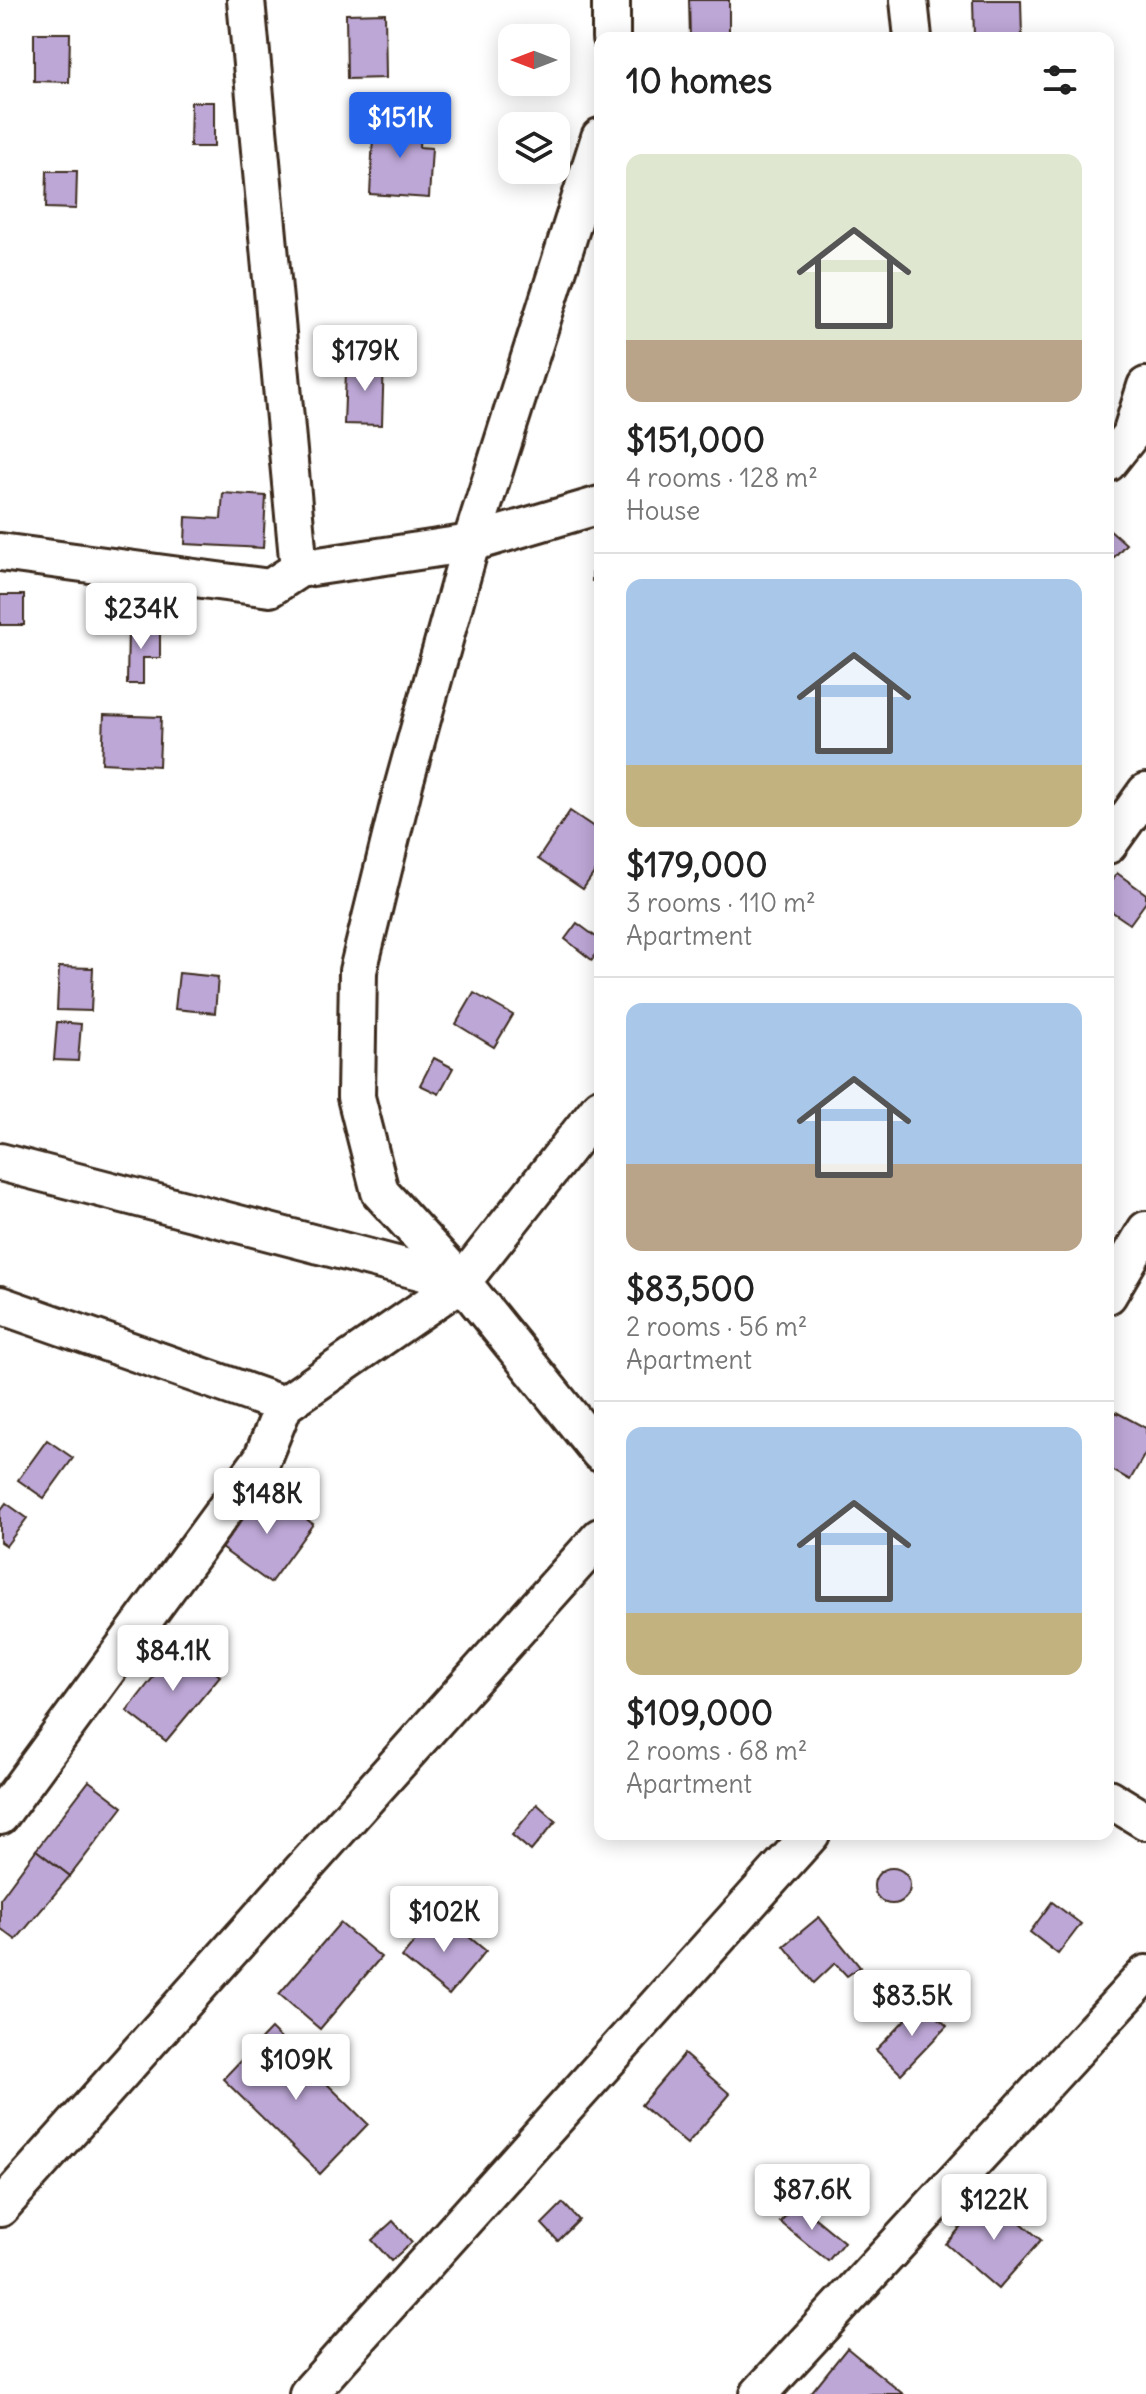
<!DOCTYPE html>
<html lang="en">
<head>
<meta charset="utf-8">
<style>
  :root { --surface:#fff; --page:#f2f2f2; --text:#222; --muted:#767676; --line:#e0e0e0; --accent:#2563eb }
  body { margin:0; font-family:Delius,sans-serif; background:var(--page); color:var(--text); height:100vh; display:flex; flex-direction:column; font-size:30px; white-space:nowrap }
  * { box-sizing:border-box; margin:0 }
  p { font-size:26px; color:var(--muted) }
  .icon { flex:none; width:44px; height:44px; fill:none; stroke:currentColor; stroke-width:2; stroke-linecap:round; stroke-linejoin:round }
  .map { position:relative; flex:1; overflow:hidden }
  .details { position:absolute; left:594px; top:32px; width:520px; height:1808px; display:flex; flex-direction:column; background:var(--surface); border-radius:16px; box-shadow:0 4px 20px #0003 }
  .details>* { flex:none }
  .needle { width:52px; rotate:270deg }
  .buttons { position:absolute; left:498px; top:24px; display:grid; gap:16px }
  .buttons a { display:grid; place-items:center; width:72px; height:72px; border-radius:16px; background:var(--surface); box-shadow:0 4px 20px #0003; font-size:40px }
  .price { position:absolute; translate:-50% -68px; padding:0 18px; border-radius:8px; background:#fff; color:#222; font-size:26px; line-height:52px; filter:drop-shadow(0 2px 4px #0008) }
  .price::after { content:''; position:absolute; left:50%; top:48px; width:24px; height:18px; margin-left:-12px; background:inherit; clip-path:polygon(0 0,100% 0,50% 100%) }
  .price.on { background:var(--accent); color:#fff }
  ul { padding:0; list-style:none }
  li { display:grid; align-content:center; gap:16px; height:424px; padding:0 32px }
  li+li { border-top:2px solid var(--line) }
  li span { display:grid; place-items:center; height:248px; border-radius:16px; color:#555 }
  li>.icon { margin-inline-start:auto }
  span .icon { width:144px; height:144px; fill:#fffc; stroke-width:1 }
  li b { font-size:34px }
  h2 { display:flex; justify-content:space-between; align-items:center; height:96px; padding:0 32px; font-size:34px }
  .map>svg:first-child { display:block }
</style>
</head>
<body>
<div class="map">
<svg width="1146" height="2394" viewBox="0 0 1146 2394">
  <rect width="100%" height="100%" fill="#fff"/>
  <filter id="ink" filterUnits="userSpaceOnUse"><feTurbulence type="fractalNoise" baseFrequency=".0125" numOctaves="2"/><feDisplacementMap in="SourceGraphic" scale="16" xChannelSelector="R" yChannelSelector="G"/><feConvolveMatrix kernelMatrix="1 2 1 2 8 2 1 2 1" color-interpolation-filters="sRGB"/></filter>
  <g filter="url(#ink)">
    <g fill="#bda7d6" stroke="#3b2a1e" stroke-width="2">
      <path d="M689,0H729V38H690Z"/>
      <path d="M973,0H1021L1022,38H974Z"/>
      <path d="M385,13L386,78L347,79L346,14Z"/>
      <path d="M34,33H70L69,82L34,81Z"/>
      <path d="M191,102H214V147H190Z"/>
      <path d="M374,118L421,121L419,147L432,148L429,198L370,194Z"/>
      <path d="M47,171H77L76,209L46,208Z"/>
      <path d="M358,357L384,358L382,425L344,424L346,371H358Z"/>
      <path d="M223,493L266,496L263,548L185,544L186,517L221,519Z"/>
      <path d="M1108,528L1126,544L1108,564Z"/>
      <path d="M593,551H600V581H592Z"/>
      <rect x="0" y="595" width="24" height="30"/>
      <path d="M128,627L160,628V658H143V684H127Z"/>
      <path d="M104,715L161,717L159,766L102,763Z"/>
      <path d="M570,811L594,827L600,818V864L583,889L538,859Z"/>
      <path d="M1117,873L1146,894V902L1130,924L1108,909V886Z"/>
      <path d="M577,923L600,940V949L592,960L565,939Z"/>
      <path d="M59,967L93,968L91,1011L57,1010Z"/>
      <path d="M179,973L218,977L215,1013L175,1009Z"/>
      <path d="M474,993L513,1015L494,1047L456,1024Z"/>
      <path d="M57,1022L81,1024L78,1061L54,1060Z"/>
      <path d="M434,1058L453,1068L439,1094L420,1085Z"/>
      <path d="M1116,1412L1146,1428V1452L1130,1480L1108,1468V1427Z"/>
      <path d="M47,1440L73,1458L44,1498L18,1480Z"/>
      <path d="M264,1488L313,1524L270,1583L221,1548Z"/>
      <path d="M6,1503L27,1518L6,1546L0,1542V1511Z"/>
      <path d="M179,1644L220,1676L166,1741L127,1711Z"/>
      <path d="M89,1781L123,1807L70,1876L36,1850Z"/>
      <path d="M537,1804L556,1821L531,1851L512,1835Z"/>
      <path d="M36,1850L70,1876L16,1940L0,1928V1899Z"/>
      <circle cx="892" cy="1886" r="18"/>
      <path d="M1052,1902L1081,1924L1058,1954L1030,1932Z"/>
      <path d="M439,1912L486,1951L449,1995L402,1957Z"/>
      <path d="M819,1917L860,1967L847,1976L835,1963L814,1983L784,1946Z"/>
      <path d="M340,1923L381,1957L320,2029L279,1994Z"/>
      <path d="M922,2002L947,2026L901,2074L876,2050Z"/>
      <path d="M271,2029L368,2124L320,2174L223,2079Z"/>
      <path d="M684,2054L730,2094L687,2144L641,2105Z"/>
      <path d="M989,2195L1041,2240L998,2289L946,2244Z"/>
      <path d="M563,2203L579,2220L558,2241L542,2224Z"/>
      <path d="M797,2203L844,2242L828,2261L780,2222Z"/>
      <path d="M393,2221L412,2242L391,2261L372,2240Z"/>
      <path d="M847,2348L903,2394H810Z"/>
    </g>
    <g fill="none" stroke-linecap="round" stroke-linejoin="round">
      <g stroke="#3b2a1e" stroke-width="42">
        <g id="minor">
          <path d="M246,0L299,569"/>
          <path d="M611,0V38"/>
          <path d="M909,0L913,38"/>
          <path d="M600,137L471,543L404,784L358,971L356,1097L380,1192L462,1282L600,1453"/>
          <path d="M1108,463L1131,434L1146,386"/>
          <path d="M0,552L270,588L299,569L471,543L600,505"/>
          <path d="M1108,845L1146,792"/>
          <path d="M0,1162L462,1282"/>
          <path d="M1108,1295L1146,1230"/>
          <path d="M0,1305L284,1405"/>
          <path d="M1108,1798L1146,1821"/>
          <path d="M0,1816L262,1459L284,1405L462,1282L600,1107"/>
          <path d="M0,2208L600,1537"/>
          <path d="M308,2394L811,1834"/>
          <path d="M759,2394L1146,1974"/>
        </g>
      </g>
      <use href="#minor" stroke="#fff" stroke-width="36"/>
    </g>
  </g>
</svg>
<div class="buttons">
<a><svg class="needle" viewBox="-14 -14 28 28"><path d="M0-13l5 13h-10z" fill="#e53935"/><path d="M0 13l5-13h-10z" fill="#767676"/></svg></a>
<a><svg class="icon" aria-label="layers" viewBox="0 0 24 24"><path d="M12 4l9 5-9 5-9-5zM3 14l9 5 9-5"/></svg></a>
</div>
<b class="price on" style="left:400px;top:160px">$151K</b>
<b class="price" style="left:365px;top:393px">$179K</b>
<b class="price" style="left:141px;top:651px">$234K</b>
<b class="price" style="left:267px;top:1536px">$148K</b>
<b class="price" style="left:173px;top:1693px">$84.1K</b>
<b class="price" style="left:444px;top:1954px">$102K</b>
<b class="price" style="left:912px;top:2038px">$83.5K</b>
<b class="price" style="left:296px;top:2102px">$109K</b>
<b class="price" style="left:812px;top:2232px">$87.6K</b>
<b class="price" style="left:994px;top:2242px">$122K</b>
<section class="details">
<h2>10 homes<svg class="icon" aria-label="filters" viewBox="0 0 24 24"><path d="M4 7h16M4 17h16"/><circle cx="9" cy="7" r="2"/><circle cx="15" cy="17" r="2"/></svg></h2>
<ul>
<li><span style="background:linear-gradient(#dfe7d0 75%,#b9a48a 0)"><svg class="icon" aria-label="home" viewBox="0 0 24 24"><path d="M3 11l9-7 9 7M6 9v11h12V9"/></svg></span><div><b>$151,000</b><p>4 rooms · 128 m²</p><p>House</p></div></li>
<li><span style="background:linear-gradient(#a9c7e8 75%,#c2b280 0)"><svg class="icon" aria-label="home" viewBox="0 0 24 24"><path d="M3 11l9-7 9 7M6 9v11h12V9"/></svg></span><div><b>$179,000</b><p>3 rooms · 110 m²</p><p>Apartment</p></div></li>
<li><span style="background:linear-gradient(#a9c7e8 65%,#b9a48a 0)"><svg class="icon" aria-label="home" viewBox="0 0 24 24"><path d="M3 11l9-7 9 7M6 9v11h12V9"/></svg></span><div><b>$83,500</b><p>2 rooms · 56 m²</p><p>Apartment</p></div></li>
<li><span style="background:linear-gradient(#a9c7e8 75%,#c2b280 0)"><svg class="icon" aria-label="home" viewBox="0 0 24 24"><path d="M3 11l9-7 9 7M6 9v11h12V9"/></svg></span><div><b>$109,000</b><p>2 rooms · 68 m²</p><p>Apartment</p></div></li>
</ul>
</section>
</div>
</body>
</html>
